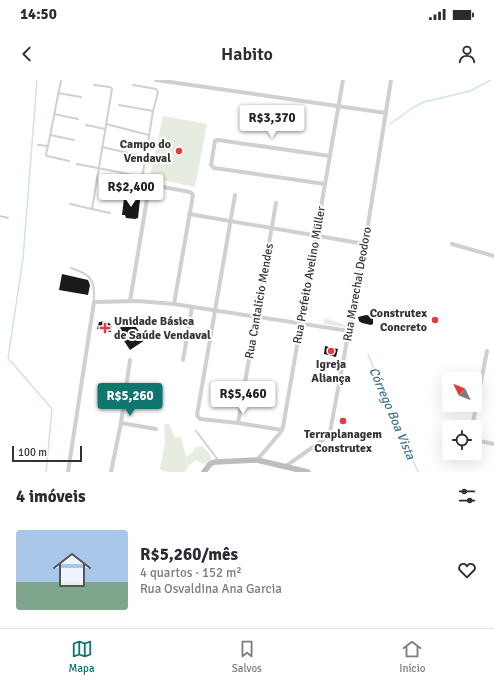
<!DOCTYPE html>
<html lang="pt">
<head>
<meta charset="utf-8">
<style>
  :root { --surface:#fff; --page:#f7f7f7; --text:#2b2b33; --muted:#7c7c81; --line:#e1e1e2; --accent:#0f766e }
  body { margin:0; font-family:Signika,sans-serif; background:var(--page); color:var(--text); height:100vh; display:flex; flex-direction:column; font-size:15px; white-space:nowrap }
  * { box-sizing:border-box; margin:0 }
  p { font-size:13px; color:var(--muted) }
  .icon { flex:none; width:22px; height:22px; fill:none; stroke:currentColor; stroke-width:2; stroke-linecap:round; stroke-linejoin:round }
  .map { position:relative; height:392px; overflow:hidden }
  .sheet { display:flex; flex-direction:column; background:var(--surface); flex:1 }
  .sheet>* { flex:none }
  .needle { width:26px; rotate:313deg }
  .fabs { position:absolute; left:442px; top:292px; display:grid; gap:8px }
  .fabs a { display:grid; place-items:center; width:40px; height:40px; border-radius:4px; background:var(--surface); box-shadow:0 4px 16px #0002; font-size:20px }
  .scale { position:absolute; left:12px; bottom:10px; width:70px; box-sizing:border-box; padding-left:4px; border:2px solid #333; border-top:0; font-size:11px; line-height:14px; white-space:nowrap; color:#333; -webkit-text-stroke:3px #fff; paint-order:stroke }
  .price { position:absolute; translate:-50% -34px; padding:0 9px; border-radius:4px; background:#fff; color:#222; font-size:13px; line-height:26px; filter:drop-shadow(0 1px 2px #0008) }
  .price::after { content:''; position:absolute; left:50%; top:24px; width:12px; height:9px; margin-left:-6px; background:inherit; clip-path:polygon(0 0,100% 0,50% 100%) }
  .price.selected { background:var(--accent); color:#fff }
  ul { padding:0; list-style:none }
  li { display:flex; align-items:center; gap:12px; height:100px; padding:0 16px }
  li span { display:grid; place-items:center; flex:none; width:112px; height:80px; border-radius:4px; color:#555 }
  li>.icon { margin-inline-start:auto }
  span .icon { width:48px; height:48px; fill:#fffc; stroke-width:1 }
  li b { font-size:17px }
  h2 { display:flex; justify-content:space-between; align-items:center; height:48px; padding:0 16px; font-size:17px }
  .status { display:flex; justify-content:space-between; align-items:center; height:28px; padding:0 20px; background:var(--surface); direction:ltr }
  .status svg { height:11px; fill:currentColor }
  header { display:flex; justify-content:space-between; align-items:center; height:52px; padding:0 16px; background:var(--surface); font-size:18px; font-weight:600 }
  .dock { display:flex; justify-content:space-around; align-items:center; height:56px; border-top:1px solid var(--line); background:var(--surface); font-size:11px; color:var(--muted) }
  .dock a { display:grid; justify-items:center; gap:2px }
  .dock .selected { color:var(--accent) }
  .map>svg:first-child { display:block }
</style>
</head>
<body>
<div class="status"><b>14:50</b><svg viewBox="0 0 49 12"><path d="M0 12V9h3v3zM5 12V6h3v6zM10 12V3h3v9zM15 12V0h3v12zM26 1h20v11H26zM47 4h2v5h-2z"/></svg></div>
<header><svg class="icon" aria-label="back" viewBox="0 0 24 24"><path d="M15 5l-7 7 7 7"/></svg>Habito<svg class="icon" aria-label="person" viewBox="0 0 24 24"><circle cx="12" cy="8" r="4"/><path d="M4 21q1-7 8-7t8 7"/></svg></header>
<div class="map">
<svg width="494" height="392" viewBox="0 0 494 392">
  <rect width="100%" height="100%" fill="#fff"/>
  <g fill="#e6ecdf">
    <path d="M163,36L207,44L195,107L150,97Z"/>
    <path d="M325,238L345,245V247L324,244Z"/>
    <path d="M164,344H169L175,358L181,357L186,377L191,374L196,367L202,366L210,374L212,380L204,384L196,380L188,386L185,392H167L160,389L165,362Z"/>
  </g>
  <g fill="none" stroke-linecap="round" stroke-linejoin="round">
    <g stroke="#cfe2ee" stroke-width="1.5">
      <path d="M37,0L23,179L8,278L52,329L46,392"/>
      <path d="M390,44L414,27L424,22L470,11L491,0"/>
      <path d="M368,274L418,392"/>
    </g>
  </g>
  <g fill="#1a1a1a">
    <path d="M124,118L140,120L138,138L135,139L126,138L125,135H122Z"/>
    <path d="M62,194L88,200L90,205L88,215L59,210Z"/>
    <path d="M366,235L373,236V244L371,245L362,243L359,241L358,237Z"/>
    <path d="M131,240L145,260L130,270L117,250Z"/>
    <path d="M102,241L109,243L112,246L111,252L97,249L99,242H101Z"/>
    <path d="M325,266L338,269L336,277L324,274Z"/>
  </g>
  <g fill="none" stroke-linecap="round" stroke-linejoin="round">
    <g stroke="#d0d0d0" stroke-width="2">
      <path d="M94,5L110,7L112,9L92,129L110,133"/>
      <path d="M58,13L81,17"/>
      <path d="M119,25L153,31"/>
      <path d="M54,34L78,39"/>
      <path d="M106,44L149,55"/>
      <path d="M86,45L105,49"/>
      <path d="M50,55L74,60"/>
      <path d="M38,65L48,66L61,0"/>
      <path d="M48,66L46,74L47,76L69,81"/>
      <path d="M102,67L146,77"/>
      <path d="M77,84L139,96L143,93L153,31L158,12L156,9L133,5"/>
      <path d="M70,124L92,129"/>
      <path d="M0,136L8,138"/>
      <path d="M71,188C92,195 95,200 94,222"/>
      <path d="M196,351L218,380"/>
    </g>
    <g stroke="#d0d0d0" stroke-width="4">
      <path d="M156,0L386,33"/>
      <path d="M325,104L214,88L211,85L215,61L218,60L330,76"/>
      <path d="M235,115L197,335L200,339L238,343L282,350"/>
      <path d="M189,134L365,164"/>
      <path d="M452,164L494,176"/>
      <path d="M130,221L149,107L152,105L190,112L193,115L174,224"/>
      <path d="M183,280L192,227"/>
      <path d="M121,343L156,349"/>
      <path d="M238,343L276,123"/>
      <path d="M472,347L487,271"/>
      <path d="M446,356H449"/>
      <path d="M475,360L494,364"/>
      <path d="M257,380L280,353L283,347L343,0"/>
      <path d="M286,386L323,360L330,352L365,164L391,0"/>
      <path d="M68,392L94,222L138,221L174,224L349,251"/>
      <path d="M111,392L121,343L130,280"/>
    </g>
    <path stroke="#bdbdbd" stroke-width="5.5" d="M204,392L210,384L215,382L257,380L308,392"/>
  </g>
  <g fill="#e63946" stroke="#fff" stroke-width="1.5">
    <circle cx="179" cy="71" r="4"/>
    <circle cx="435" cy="240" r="4"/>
    <path d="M103 242h4v4h4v4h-4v4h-4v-4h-4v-4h4z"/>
    <circle cx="331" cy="271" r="4"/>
    <circle cx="343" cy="341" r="4"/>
  </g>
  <g text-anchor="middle" stroke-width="4" stroke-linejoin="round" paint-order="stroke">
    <g font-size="12" font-weight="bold" fill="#333" stroke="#fff" text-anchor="end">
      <text x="171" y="68">Campo do<tspan x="171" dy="14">Vendaval</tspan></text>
      <text x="427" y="237">Construtex<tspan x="427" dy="14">Concreto</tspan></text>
      <text x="114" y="245" text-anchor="start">Unidade Básica<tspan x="114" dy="14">de Saúde Vendaval</tspan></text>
      <text x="331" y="288" text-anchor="middle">Igreja<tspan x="331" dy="14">Aliança</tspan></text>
      <text x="343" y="358" text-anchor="middle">Terraplanagem<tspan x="343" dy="14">Construtex</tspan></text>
    </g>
    <g font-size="12" fill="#333" stroke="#fff">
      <text transform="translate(309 195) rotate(-80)" y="4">Rua Prefeito Avelino Müller</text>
      <text transform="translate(357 204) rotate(-80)" y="4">Rua Marechal Deodoro</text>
      <text transform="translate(259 221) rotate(-80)" y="4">Rua Cantalício Mendes</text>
    </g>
    <g font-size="13" font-style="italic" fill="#3f7597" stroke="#fff">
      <text transform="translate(393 333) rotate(67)" y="5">Córrego Boa Vista</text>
    </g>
  </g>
</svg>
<div class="fabs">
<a><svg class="needle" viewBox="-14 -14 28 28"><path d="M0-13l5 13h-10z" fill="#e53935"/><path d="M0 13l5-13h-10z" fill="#7c7c81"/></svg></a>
<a><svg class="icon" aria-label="locate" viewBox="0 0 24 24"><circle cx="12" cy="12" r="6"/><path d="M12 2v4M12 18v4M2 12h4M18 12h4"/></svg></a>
</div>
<div class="scale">100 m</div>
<b class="price" style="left:272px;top:59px">R$3,370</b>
<b class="price" style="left:131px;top:128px">R$2,400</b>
<b class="price" style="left:243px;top:335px">R$5,460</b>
<b class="price selected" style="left:130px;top:337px">R$5,260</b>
</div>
<section class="sheet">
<h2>4 imóveis<svg class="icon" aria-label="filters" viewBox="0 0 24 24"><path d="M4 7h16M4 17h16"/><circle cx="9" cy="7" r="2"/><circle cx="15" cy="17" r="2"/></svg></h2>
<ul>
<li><span style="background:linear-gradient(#a9c7e8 65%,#7fa58c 0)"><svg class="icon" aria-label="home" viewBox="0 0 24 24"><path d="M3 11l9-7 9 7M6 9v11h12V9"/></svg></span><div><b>R$5,260/mês</b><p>4 quartos · 152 m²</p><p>Rua Osvaldina Ana Garcia</p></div><svg class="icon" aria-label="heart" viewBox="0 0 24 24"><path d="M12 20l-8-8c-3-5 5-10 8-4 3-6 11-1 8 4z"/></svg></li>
</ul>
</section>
<nav class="dock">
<a class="selected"><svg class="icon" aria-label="map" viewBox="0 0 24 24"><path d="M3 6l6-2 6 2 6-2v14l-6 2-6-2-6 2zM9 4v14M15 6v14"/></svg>Mapa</a>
<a><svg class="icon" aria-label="saved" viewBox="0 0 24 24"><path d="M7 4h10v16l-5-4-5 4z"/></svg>Salvos</a>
<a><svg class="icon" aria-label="home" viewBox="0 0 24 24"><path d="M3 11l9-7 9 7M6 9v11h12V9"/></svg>Início</a>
</nav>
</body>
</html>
